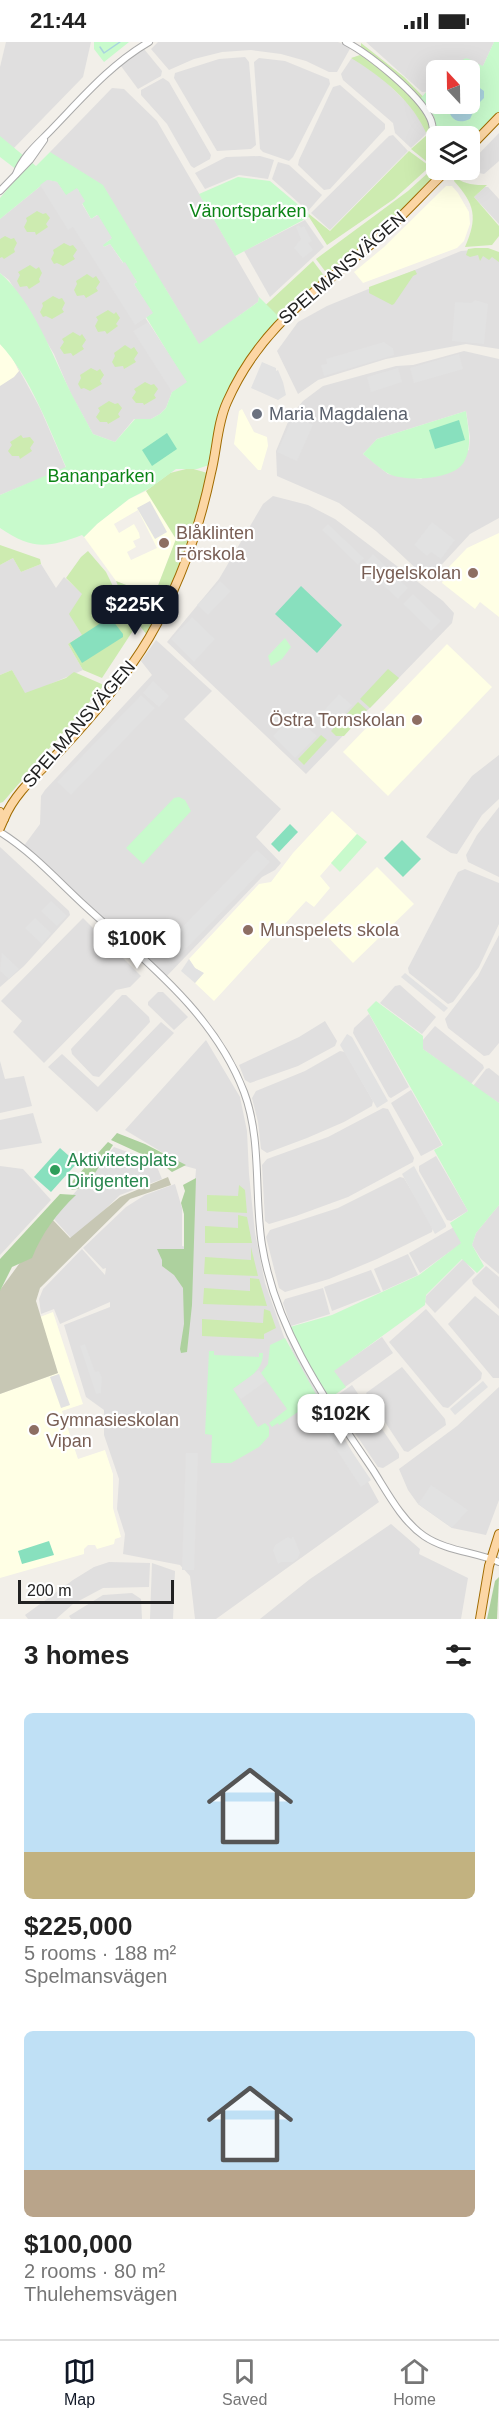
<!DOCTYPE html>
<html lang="en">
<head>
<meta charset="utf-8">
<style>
  :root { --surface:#fff; --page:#f6f6f6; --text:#222; --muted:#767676; --line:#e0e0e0; --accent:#111827 }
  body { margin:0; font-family:Arial,sans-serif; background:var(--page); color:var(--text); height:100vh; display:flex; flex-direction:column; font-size:22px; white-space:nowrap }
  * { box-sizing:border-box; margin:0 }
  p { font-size:20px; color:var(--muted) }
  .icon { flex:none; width:33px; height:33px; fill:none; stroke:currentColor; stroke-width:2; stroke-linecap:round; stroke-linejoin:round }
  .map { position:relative; height:1577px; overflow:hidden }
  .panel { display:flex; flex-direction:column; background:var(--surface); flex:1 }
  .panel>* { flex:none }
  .needle { width:39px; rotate:338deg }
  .tools { position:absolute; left:426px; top:18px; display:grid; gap:12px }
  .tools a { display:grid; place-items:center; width:54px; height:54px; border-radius:9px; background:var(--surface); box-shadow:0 6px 24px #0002; font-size:30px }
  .scale { position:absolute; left:18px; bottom:15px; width:156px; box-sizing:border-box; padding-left:6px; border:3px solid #222; border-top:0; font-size:16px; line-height:21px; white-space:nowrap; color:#222; -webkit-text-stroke:4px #fff; paint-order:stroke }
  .price { position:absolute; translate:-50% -51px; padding:0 14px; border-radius:12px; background:#fff; color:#222; font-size:20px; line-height:39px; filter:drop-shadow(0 2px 3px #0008) }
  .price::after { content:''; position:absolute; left:50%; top:36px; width:18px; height:14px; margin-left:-9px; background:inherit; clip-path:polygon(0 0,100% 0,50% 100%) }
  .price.current { background:var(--accent); color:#fff }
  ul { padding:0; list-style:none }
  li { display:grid; align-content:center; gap:12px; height:318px; padding:0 24px }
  li span { display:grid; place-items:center; height:186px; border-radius:9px; color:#555 }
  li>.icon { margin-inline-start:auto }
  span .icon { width:108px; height:108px; fill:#fffc; stroke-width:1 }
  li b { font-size:26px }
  h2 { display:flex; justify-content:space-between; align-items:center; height:72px; padding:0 24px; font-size:26px }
  .status { display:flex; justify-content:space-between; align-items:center; height:42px; padding:0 30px; background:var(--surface); direction:ltr }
  .status svg { height:16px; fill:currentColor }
  .tab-bar { display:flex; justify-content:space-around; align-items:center; height:84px; border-top:2px solid var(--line); background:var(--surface); font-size:16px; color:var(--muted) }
  .tab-bar a { display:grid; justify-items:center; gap:3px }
  .tab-bar .current { color:var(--accent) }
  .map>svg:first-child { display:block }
</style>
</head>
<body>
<div class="status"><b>21:44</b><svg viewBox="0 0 49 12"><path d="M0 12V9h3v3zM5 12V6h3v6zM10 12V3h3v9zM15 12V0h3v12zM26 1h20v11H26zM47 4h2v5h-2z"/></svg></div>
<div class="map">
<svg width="499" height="1577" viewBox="0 0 499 1577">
  <rect width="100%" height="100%" fill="#f2efe9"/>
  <g fill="#e0dfdf" fill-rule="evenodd">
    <path d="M6,0H91L83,35L11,109L0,103V25Z"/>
    <path d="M158,0H338L351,5L337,30H329L306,19L281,12L251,8L222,10L194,17L169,28L151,7Z"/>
    <path d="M366,0H494L483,24L470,28H436V49L422,50Z"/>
    <path d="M144,7L162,29L161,34L138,47L121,24Z"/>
    <path d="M359,14L424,77L428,90L411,106L395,91L393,81L343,38L341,32L351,17Z"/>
    <path d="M245,15L249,20L256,103L251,107L217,109L174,36L175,31L219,17Z"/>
    <path d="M259,16L285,19L329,37L330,42L293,115L289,119L263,110L260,107L254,20Z"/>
    <path d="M163,36L169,40L211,113L210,117L194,126L191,124L167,82L141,53V48Z"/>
    <path d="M340,43L385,82V87L330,147L324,148L298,123L299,118L333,45Z"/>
    <path d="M112,46L124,47L157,79L259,255L258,260L199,303L165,246L50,110Z"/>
    <path d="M499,91V119L484,132L478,131L470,121Z"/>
    <path d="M393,93L408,109L330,188L311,171L389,94Z"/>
    <path d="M260,114L274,118L268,137L239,133L205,147L195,131L226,115Z"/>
    <path d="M278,120L289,123L322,153L308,169L272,137Z"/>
    <path d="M48,138L57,140L187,340L172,350L166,366L160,372L151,377H134L115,400L93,392L70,350L54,312L9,238L0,231V177Z"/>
    <path d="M485,145H488L499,157V182L474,155Z"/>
    <path d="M305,178L324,205L270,255L244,209Z"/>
    <path d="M484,207L499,213V307L466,302L386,317L318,338L298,352L277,309L298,280L327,264L461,209Z"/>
    <path d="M0,302L11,313L40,366L66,426L0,453Z"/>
    <path d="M464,309L499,317V476L470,492L432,533L424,534L376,489L339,461L277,434L276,409L290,375L303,359L323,344L396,324L413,323ZM466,369L470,395L469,408L421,437L388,432L363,412L377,397Z"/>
    <path d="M273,454L308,463L335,477L443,559L454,571L452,581L306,732L167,600L219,537L263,462Z"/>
    <path d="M13,516L21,530L41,522L56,546L64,535L83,552L82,593L68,602L83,628L25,653L12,628L0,633V523Z"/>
    <path d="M156,598L212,649L184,677L281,767L256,795L281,821L275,828L262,835L164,937L23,805L40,782L41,754L45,748L152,633L141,619Z"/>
    <path d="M499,713V757L482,773L457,812L451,811L426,795L472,734Z"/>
    <path d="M499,765V835L468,820L466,813L477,793Z"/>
    <path d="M0,805L69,869L70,873L24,924L0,945Z"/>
    <path d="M465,827L499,841V882L479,925L453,960L448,962L409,931L408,926L458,830Z"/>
    <path d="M83,876L141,934L130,945L116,948L44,1021L13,990L22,979L1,959Z"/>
    <path d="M499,893V1001L489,1013L484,1014L448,986L445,977L478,934Z"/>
    <path d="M400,943L436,975L422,992L380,961L395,944Z"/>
    <path d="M158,950H163L188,975L174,988L148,963V960Z"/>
    <path d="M122,953H126L149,975L150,980L99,1035L93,1034L72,1012L71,1007Z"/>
    <path d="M369,972L409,1045L391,1056L389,1055L353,991L354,986Z"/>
    <path d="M325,979L337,999L335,1004L298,1024L250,1041L245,1038L239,1023L299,995Z"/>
    <path d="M161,980L174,991L97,1070L48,1025L62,1012L98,1045Z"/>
    <path d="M435,984L483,1023L484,1026L471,1042L423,1007L422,999Z"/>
    <path d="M206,998L240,1055L247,1089L249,1132L255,1191L265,1241L284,1295L299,1326L279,1276L379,1460L216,1577H195L190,1534L180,1523L123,1512L125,1492L117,1467L119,1437L104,1393V1368L86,1355L64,1283L110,1265V1260L60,1282L54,1267L41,1272L39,1257L43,1247L82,1207L105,1233L106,1226L103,1227L83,1206L126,1165L145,1153L175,1142L182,1166V1204L190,1206L196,1127L185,1124L125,1088Z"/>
    <path d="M340,1009L345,1010L373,1059L372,1064L344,1080L307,1096L267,1111L261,1107L258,1080L252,1056L256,1049L305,1029Z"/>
    <path d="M0,1019L5,1037L24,1034L32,1064L0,1071Z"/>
    <path d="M489,1026L499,1034V1061L473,1044L486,1027Z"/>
    <path d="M411,1048L442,1103L421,1114L391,1061Z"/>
    <path d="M383,1066L388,1067L414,1116L413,1120L348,1155L296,1174L269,1182L265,1179L262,1123L267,1117L328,1095Z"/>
    <path d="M33,1071L42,1101L0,1108V1078Z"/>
    <path d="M114,1105L155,1120L162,1137L120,1153L73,1198L53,1176Z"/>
    <path d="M436,1114L468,1169L451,1179L447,1178L419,1129V1124Z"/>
    <path d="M0,1124L23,1127L51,1158L0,1213Z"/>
    <path d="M400,1135L404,1136L433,1185L432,1190L377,1217L329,1237L285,1250L279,1246L266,1195L270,1188L338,1166Z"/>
    <path d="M499,1163V1232L481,1217L472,1203L476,1191Z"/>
    <path d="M454,1185L462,1201L420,1231L409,1211Z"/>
    <path d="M408,1212L418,1233L383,1249L374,1227Z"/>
    <path d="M463,1217L475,1231L435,1271L425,1260L426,1254Z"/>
    <path d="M486,1224L499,1235V1267L473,1242L472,1238Z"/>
    <path d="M371,1228L381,1250L332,1269L324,1245Z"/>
    <path d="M323,1246L330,1272L291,1284L283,1261L285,1257Z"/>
    <path d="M475,1254L499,1274V1336H493L448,1282Z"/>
    <path d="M426,1267L482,1331L481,1337L448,1366L443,1365L389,1300Z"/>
    <path d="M382,1295L393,1311L345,1345L333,1329Z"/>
    <path d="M402,1325L445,1377L446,1383L408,1410L404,1409L366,1351Z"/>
    <path d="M352,1343L399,1412V1416L383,1426L378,1425L332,1357Z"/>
    <path d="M499,1345V1458L486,1493L452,1486L418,1462L408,1448L399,1427L457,1384Z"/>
    <path d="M391,1482L420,1507L419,1512L468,1536L461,1577H260L310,1537Z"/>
    <path d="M109,1520L150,1521L149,1545L103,1546L73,1562L56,1577H28L25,1573L73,1538L94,1525Z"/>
    <path d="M152,1521L175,1529L173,1577H150Z"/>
    <path d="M132,1551L141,1557L142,1577H71L69,1574L103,1553Z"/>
  </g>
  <g fill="#ffffe5" fill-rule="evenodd">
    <path d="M446,144H452L458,151L469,170L470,182L464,199L457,206L363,241L354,230L384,205Z"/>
    <path d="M0,302L11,313L19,329L14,335L0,344Z"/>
    <path d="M242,367L254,390L267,395L268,404L261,428H258L234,402L239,369Z"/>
    <path d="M146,449L176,497L154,554L116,539L84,495L97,482L129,457ZM138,468L157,506L131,518L127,510L136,505L133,499L140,496L139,491L134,482L119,491L114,482Z"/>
    <path d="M499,491V575L480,560L475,567L442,541L447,527L467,506Z"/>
    <path d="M447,602L492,645L388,754L343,710Z"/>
    <path d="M332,769L357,792L320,834L330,846L314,865L306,859L214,959L195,941L203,931L195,926L189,917L259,842L271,840L293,811Z"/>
    <path d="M377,825L414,862L353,921L317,884Z"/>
    <path d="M53,1270L83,1362L62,1369L78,1417L105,1408L113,1432V1466L121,1495L115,1497L114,1502L97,1507L95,1503H88L84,1507V1512L0,1536V1352L58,1331L40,1275Z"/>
  </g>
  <path fill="#c7c7b4" d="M168,1135L171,1143L130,1157L40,1246L36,1259L58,1331L0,1352V1248L52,1177L70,1196L120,1155Z"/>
  <g fill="#cdebb0">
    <path d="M361,1L404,35L436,68L438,94L434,74L429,66L361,5Z"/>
    <path d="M360,13C378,24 421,60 428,79C433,91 430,104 436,116L431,123L411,107L427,93C413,59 382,35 351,16Z"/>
    <path d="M409,109L428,123L426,128L394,157L327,203L309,175V172L330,189Z"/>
    <path d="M430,129L435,133C403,170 367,202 328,233L316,217L408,149Z"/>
    <path d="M455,135C466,143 474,143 487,143L474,155L499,184V194L492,203L465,205C478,176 475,162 454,139Z"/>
    <path d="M37,169L43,172L46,171L50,176L46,182L48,185L36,193L35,190H27L24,185L27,179L26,176Z"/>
    <path d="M5,194L11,197L14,196L17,201L14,207L15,210L4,217L2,215L0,216V197Z"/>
    <path d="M64,201L70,204L73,203L77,208L73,214L75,217L63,224L57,221L54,222L51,217L54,211L53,208Z"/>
    <path d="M475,206H488L499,210V220L492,215L489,218L483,214L480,219L478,213L470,215L466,213L468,207Z"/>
    <path d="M313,219L325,235L285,269L255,306L257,271Z"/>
    <path d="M30,223L36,227L39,225L42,231L39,237L40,240L29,247L27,244L20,245L17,239L20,233L18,230Z"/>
    <path d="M415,228L417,232L413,234L394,262L392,263L369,251V245Z"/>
    <path d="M87,232L93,236L96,234L100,240L96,246L98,249L86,256L84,253L77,254L74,248L77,242L76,239Z"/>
    <path d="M53,254L59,257L62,256L65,261L62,267L64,270L52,277L46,274L43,275L40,270L43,264L42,261Z"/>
    <path d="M108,268L114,272L116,270L120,276L116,282L118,284L107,292L105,289L98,290L95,284L98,278L96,275Z"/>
    <path d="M73,290L80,294L82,292L86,298L82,304L84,307L73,314L71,311L64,312L60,306L64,300L62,297Z"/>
    <path d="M125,303L131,307L134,305L138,311L134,317L136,320L124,327L123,324L115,325L112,320L115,314L114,311Z"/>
    <path d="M91,326L97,329L100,327L104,333L100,339L102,342L90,349L84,346L81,347L78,342L81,336L80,333Z"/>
    <path d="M145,340L151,343L154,342L158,347L154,353L156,356L144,363L143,361H136L132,356L136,350L134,347Z"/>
    <path d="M109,359L115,362L118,361L122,366L118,372L120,375L108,382L107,380H100L96,375L100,369L98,366Z"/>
    <path d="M21,393L23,396L30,395L34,400L30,406L32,409L20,417L19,414H12L8,409L12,403L10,400Z"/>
    <path d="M190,426L211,432L175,546L147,593L129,570L116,539L154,554L176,497L146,449L170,431Z"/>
    <path d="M0,503L40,517L41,522L21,530L13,516L0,523Z"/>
    <path d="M88,509L106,530L134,587L102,636L83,628L68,602L82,593L69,572L82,552L66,536L81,515Z"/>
    <path d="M388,627L399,636L370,666L360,657Z"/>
    <path d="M12,628L25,651L66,636L74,630L104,643L3,760L0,761V633Z"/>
    <path d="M358,660L367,668L344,694H336L331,689Z"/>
    <path d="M321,693L327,698L304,723L298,717Z"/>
    <path d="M239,1143L245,1148L247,1171L207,1169V1153L238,1154Z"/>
    <path d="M238,1173L247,1175L252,1201H205V1184L238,1186Z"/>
    <path d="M251,1205L258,1234L204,1232L205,1215L251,1218Z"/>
    <path d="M250,1236L259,1237L267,1264L203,1262L204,1246L250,1249Z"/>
    <path d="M264,1267L270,1269L276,1286L264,1292V1297L202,1294V1277L263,1281Z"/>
  </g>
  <g fill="#add19e">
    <path d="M117,1091L145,1102L186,1123L172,1130L159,1120L111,1098Z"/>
    <path d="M108,1100L113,1103L86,1145L72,1148L68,1144Z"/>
    <path d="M196,1136L192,1263L187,1310L181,1311L180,1307L184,1282L183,1246L174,1233L162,1224V1218L157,1207H184V1172L181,1161L185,1149L183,1143Z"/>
    <path d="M60,1152L76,1153C57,1171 42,1191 32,1216L12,1225L0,1249V1217Z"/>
    <path d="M499,1535L497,1577H487L495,1539Z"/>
  </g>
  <g fill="#c8facc">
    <path d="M94,0H129L104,20L94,7Z"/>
    <path d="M494,0H499V71L470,101V94H438L434,74L420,57L434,41L436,43V62H470V28H453C469,11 462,15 483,24Z"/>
    <path d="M0,94L36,124L50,110L103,143L199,302L258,260L259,255L279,275L255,306L236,335L209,423L197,427H176L150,446L129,457L97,482L84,495L82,493C48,506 32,508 0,486V453L66,425C48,384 31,336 0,302V231C32,258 53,314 71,351C78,365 86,378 93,392L115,400L135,377H151L160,372L166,366L172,350L186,340L146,275L152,271L134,242L137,240L110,202L104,205L102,203L111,197L97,173L91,177L82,161L78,147L66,154L57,140L48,138L0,177V156L21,131L0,115Z"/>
    <path d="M238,135L270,139L308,171L309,175L235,214L199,152Z"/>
    <path d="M466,369C468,386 473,404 464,420C454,438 406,440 389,432C380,427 371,418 363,412L377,397Z"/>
    <path d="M285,596L291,605L282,617L271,624L268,614Z"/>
    <path d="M179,755L185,758L191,769L143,822L126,806L174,756Z"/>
    <path d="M357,792L367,800L340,830L331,821Z"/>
    <path d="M376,959L423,994V1007L499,1061V1163L476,1191L472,1203L484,1224L477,1231L462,1217L426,1253L425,1263L334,1329L346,1345L330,1356L310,1326L290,1285L332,1273L419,1233L461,1201L450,1181L468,1169L434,1108L443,1103L367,968Z"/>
    <path d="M285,1296L318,1356L279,1383L278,1381L272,1385L269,1381L287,1367L261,1331L268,1322L270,1303Z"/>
    <path d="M209,1309H214V1313L259,1315V1311H263C263,1330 247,1336 233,1347L258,1385L265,1381L269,1385V1394L259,1405L231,1421H211L212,1393L205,1392Z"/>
  </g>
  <g fill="#88e0be">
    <path d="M459,378L465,398L435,407L429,388Z"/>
    <path d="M167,391L177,407L152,424L142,408Z"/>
    <path d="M301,544L342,583L317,611L275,572Z"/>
    <path d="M110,575L123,592V595L82,621L70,601Z"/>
    <path d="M290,782L298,790L279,810L271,802Z"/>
    <path d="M402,798L421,817L403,835L384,816Z"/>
    <path d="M60,1106L77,1121L51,1150L34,1135Z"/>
    <path d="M49,1499L54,1513L22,1522L18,1509Z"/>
  </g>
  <g fill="#e2e2e2">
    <path d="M47,138L57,140L66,153L77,146L85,159L82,162L91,177L98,173L112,196L103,203L104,205L110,202L123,221L125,220L137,240L134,242L153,271L135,283L73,185L68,188L40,143Z"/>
    <path d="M299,183L301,186L304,184L312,199L308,201L313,208L303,216L294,206L301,197L296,185Z"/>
    <path d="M475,258L488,262L484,302L452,299L455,260L471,261Z"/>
    <path d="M148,280L187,340L172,350L133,289Z"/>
    <path d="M384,300L393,306L394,313L324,334L321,323L327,322L326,317Z"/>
    <path d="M459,312L463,327L414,341L410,326Z"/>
    <path d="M262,320L276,326V329L278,328L283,340L286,353L278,358L251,346Z"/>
    <path d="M398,326L402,340L371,350L367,335Z"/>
    <path d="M298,376L313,383L297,419L277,410L292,377L296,379Z"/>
    <path d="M150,459L167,490L155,497L137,466Z"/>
    <path d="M432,480L455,498L441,517L431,510L427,514L414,503Z"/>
    <path d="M328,482L364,516L358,523L322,488Z"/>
    <path d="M373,512L408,546L398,557L362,524Z"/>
    <path d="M220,539L231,549L208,573L197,563Z"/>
    <path d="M413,552L441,579L431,589L403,562Z"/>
    <path d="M192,575L215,597L194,620L171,597Z"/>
    <path d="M153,639L169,654L159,665L143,651Z"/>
    <path d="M339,652L352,663L330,688L317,676Z"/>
    <path d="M141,653L155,666L71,753L57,740Z"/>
    <path d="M294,672L317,694L295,716L273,694Z"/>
    <path d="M257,808L270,820L179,914L166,902Z"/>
    <path d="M51,859L67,874L57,884L41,869Z"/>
    <path d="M35,876L51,891L42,902L25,886Z"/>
    <path d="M2,911L19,927L9,937L0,929Z"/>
    <path d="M189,917L195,926L204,931L195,941L181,929Z"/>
    <path d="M405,931L448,966L444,970L401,935Z"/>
    <path d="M347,992L352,995L388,1059L377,1066L340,1003Z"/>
    <path d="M414,1124L446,1183V1185L435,1192L402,1132Z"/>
    <path d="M85,1302L95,1330L99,1329L102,1336L101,1351L96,1352L80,1304Z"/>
    <path d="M259,1328L266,1339L241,1357L233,1347Z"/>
    <path d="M59,1332L70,1363L61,1366L50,1335Z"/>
    <path d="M483,1339L488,1345L455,1373L450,1367Z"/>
    <path d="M324,1368L371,1438L361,1445L314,1374Z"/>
    <path d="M186,1411H198L194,1528H182Z"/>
    <path d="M431,1443L468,1468L452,1486L418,1462Z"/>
    <path d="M293,1494L300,1511L298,1516L293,1520H281L278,1522L273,1508L275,1503L288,1495L291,1497Z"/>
  </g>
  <path fill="#aad3df" d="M477,44L484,49V56L476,64L470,77C455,84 449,74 447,62H470V47Z"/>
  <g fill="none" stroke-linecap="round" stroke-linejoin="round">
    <path stroke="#aad3df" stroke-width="1.5" d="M100,5L104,11L120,0"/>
    <g stroke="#a9a9a9" stroke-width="8">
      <g id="minor">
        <path d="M346,0C369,12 419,52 430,76C435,85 432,98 436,108"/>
        <path d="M16,132C24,112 39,101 53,86C83,55 111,22 149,0"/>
        <path d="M0,149L30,118L44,98"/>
        <path d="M0,790C32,810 57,838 84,863C145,919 214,971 244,1050C262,1098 254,1153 262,1203C276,1289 325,1357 373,1428C387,1450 402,1479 424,1494C446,1509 475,1510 499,1520"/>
      </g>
    </g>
    <g stroke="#a06b00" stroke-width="10">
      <g id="major">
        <path d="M470,105L499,75"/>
        <path d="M0,770L4,777L0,786"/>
        <path d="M4,777C15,750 39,731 59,710C92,675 124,638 149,596C178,546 199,489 211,431C217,408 217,382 227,360C259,287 311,253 369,204C397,181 421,153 447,128"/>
        <path d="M480,1577L489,1524L499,1492"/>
      </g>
    </g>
    <use href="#minor" stroke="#fff" stroke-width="6"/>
    <use href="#major" stroke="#fcd6a4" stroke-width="8"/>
  </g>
  <circle fill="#6b7280" stroke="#fff" stroke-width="2" cx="257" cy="372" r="6"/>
  <g fill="#8d6e63" stroke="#fff" stroke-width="2">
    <circle cx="164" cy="501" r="6"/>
    <circle cx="473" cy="531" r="6"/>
    <circle cx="417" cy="678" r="6"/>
    <circle cx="248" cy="888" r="6"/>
    <circle cx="34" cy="1388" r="6"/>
  </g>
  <circle fill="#2e9e5b" stroke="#fff" stroke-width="2" cx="55" cy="1128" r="6"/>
  <g text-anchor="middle" stroke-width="4.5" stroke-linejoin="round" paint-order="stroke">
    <g font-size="18" fill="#0c8416" stroke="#fff">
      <text x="248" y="175">Vänortsparken</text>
      <text x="101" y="440">Bananparken</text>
    </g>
    <g font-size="18" fill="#222" stroke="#fff">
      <text transform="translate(342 226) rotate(-41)" y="6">SPELMANSVÄGEN</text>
      <text transform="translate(79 682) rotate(-49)" y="6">SPELMANSVÄGEN</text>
    </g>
    <g font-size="18" fill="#5b616d" stroke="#fff" text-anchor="start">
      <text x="269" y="378">Maria Magdalena</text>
    </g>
    <g font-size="18" fill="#785e54" stroke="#fff" text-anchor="start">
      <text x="176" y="497">Blåklinten<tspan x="176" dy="21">Förskola</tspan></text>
      <text x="461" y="537" text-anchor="end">Flygelskolan</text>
      <text x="405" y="684" text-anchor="end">Östra Tornskolan</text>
      <text x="260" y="894">Munspelets skola</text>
      <text x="46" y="1384">Gymnasieskolan<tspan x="46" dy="21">Vipan</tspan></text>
    </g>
    <g font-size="18" fill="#27864d" stroke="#fff" text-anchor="start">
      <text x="67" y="1124">Aktivitetsplats<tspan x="67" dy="21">Dirigenten</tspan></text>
    </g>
  </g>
</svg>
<div class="tools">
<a><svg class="needle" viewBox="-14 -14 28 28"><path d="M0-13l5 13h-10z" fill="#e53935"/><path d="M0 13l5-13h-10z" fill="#767676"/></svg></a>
<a><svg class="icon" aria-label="layers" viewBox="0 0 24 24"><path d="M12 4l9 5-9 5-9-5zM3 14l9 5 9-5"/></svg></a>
</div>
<div class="scale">200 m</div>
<b class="price current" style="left:135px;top:594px">$225K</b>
<b class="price" style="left:137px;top:928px">$100K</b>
<b class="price" style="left:341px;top:1403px">$102K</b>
</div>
<section class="panel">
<h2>3 homes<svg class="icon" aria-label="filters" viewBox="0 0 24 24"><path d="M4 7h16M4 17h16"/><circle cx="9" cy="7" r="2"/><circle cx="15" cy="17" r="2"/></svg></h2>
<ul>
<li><span style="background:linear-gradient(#bfe0f5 75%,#c2b280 0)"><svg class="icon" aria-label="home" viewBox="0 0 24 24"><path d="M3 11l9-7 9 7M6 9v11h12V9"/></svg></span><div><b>$225,000</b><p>5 rooms · 188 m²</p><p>Spelmansvägen</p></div></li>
<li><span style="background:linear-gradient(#bfe0f5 75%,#b9a48a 0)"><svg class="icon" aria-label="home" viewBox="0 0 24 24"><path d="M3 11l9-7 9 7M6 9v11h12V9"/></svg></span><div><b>$100,000</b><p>2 rooms · 80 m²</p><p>Thulehemsvägen</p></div></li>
</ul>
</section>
<nav class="tab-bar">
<a class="current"><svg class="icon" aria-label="map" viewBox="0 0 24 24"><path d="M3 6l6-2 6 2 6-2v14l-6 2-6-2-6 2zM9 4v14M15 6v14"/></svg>Map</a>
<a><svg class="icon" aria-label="saved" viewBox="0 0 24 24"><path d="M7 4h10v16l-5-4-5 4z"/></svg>Saved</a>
<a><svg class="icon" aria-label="home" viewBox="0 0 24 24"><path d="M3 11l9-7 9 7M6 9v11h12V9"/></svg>Home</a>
</nav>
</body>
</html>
